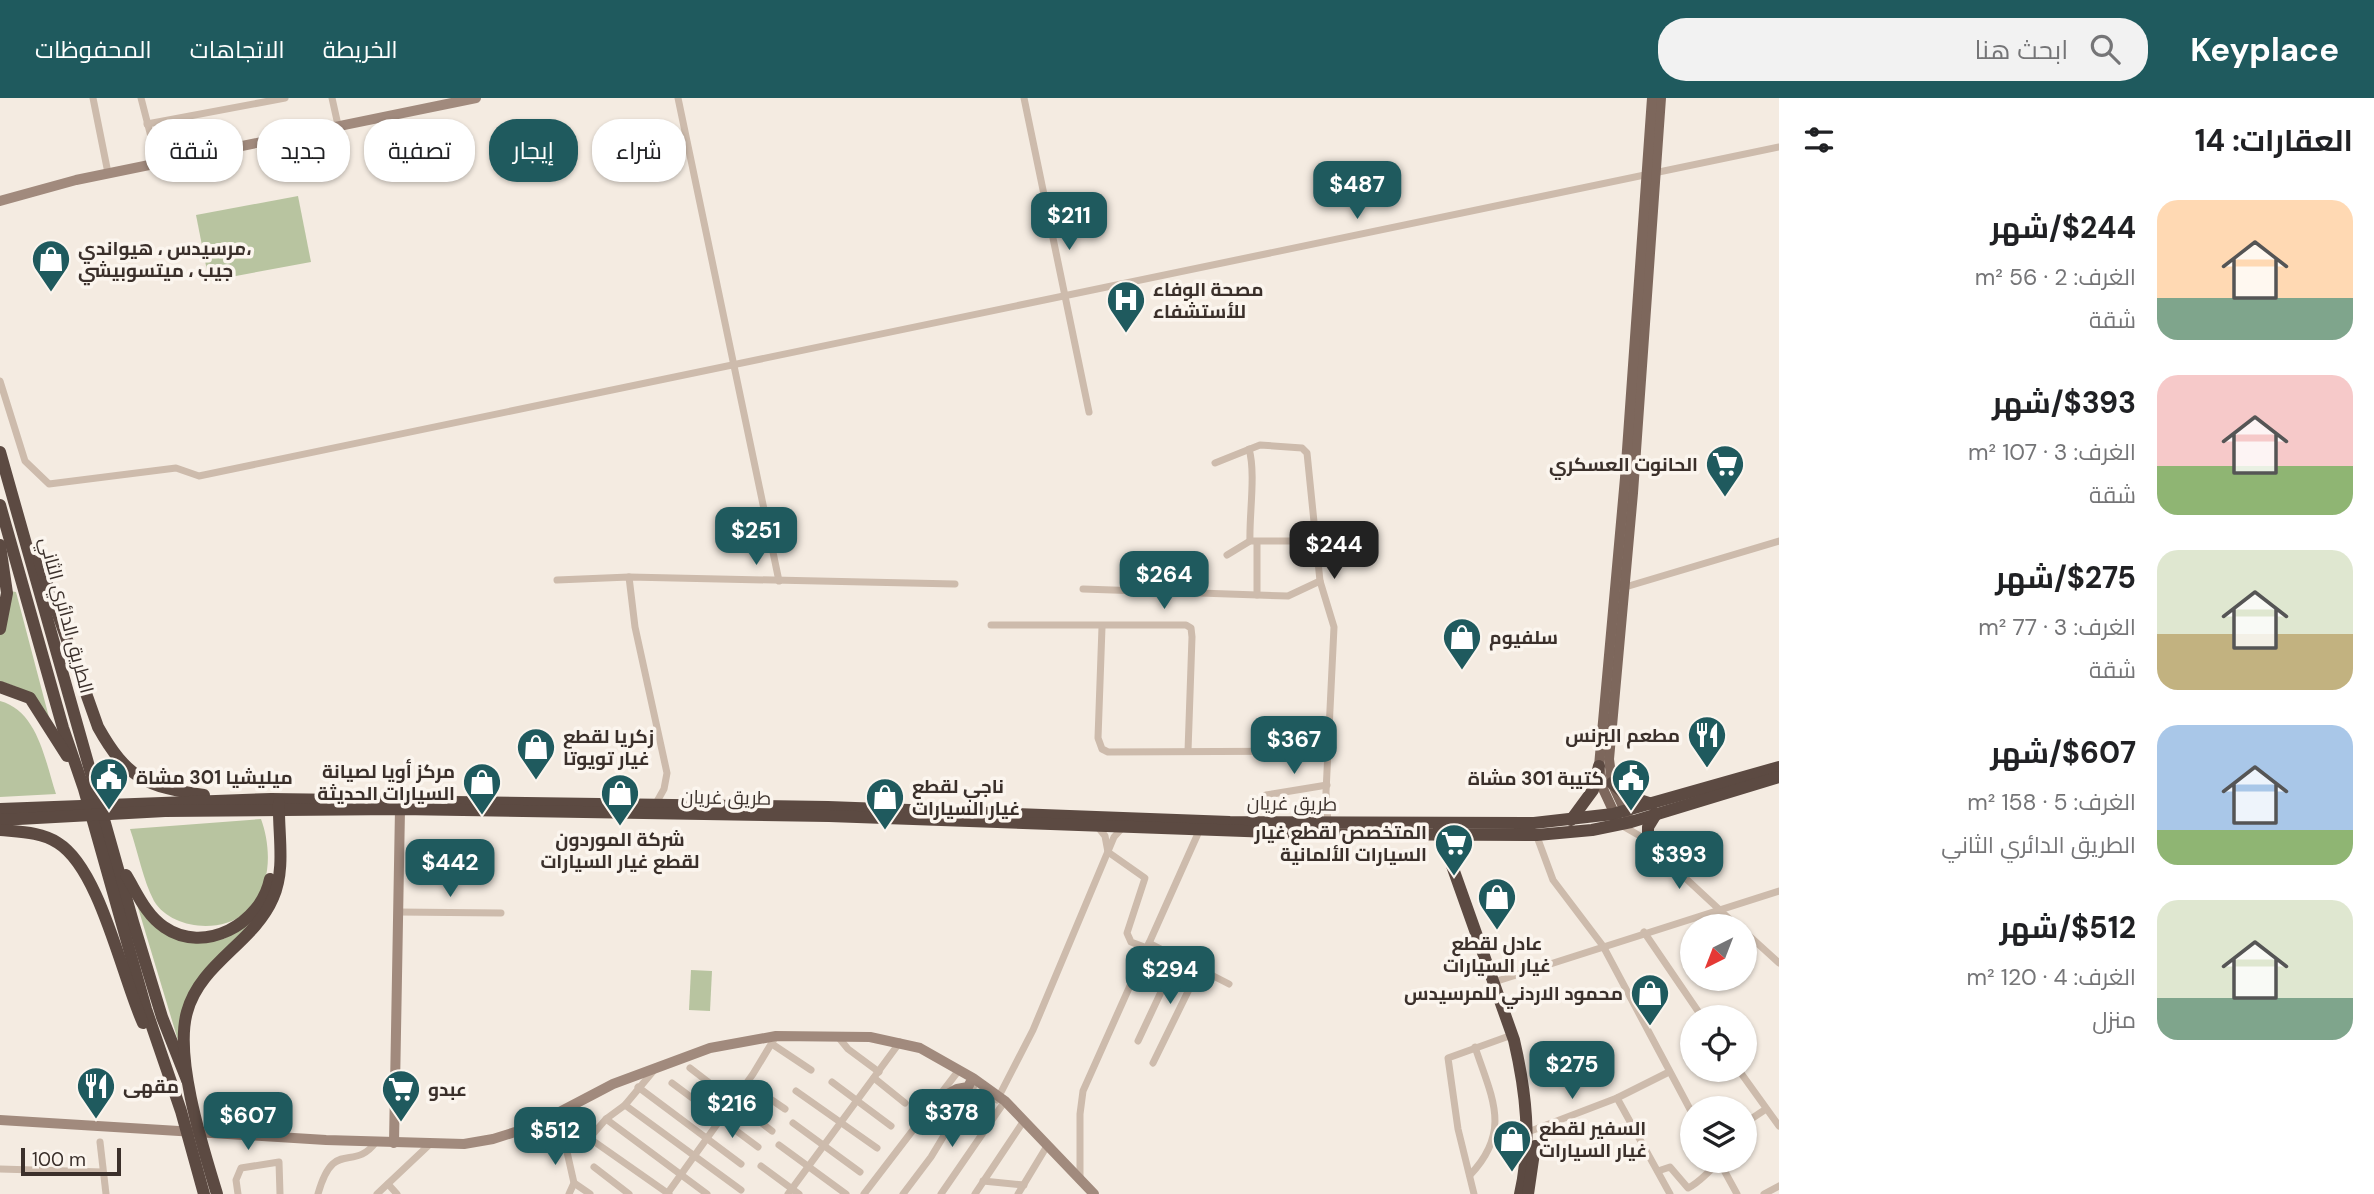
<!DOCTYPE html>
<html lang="ar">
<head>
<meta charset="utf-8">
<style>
  :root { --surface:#fff; --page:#f2f2f2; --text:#202124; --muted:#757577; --accent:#1f5a5e }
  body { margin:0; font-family:"DM Sans",Cairo,sans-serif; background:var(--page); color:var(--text); direction:rtl; height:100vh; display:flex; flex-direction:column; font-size:26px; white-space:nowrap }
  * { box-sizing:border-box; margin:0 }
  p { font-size:23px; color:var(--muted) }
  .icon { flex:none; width:38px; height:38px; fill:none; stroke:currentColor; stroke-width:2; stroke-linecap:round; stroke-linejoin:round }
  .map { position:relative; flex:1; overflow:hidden; direction:ltr }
  .details { display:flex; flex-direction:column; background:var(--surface); width:595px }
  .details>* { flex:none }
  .hud { position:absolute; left:21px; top:21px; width:665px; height:63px; direction:rtl; display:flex; gap:14px }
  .needle { width:46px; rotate:222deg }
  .controls { position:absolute; left:1680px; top:816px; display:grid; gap:14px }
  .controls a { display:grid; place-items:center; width:77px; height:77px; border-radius:50%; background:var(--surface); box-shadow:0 2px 5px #0004; font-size:35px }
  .scale { position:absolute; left:21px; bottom:18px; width:100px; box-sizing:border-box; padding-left:7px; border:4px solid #3b302b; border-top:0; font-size:19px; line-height:24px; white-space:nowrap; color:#3b302b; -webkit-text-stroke:5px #fbf5ee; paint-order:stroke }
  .price { position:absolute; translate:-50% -60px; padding:0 16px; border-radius:14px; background:var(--accent); color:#fff; font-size:23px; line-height:46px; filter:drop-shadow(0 2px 4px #0008) }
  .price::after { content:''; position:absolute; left:50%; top:42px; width:21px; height:16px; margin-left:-10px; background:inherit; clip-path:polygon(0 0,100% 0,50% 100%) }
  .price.selected { background:#222; color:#fff }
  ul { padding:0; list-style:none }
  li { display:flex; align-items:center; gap:21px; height:175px; padding:0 21px }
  li span { display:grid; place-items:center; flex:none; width:196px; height:140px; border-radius:21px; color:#555 }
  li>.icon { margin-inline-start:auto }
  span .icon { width:84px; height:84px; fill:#fffc; stroke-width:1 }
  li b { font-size:30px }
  h2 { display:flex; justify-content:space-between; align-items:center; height:84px; padding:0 21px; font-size:30px }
  .tag { padding:0 24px; border-radius:28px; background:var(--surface); box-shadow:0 2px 5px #0004; font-size:24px; line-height:63px }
  .tag.selected { background:var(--accent); color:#fff }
  header { display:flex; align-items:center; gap:42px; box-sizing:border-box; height:98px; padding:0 35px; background:var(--accent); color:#fff }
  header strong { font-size:33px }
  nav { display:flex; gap:38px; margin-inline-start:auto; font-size:24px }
  .search { width:490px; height:63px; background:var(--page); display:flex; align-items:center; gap:18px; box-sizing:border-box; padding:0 24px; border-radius:28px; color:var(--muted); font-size:26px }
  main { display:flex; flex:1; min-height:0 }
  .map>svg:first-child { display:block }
</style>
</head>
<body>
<header>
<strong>Keyplace</strong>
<div class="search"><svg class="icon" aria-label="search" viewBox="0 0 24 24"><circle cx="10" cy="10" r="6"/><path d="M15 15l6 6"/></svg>ابحث هنا</div>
<nav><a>الخريطة</a><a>الاتجاهات</a><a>المحفوظات</a></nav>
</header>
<main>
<section class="details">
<h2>العقارات: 14<svg class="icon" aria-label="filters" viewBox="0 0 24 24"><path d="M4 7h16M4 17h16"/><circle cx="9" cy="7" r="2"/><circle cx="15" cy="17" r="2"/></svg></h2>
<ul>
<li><span style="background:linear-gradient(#ffd9b3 70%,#7fa58c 0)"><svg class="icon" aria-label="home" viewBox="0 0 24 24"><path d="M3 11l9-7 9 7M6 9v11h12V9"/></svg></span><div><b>$244/شهر</b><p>الغرف: 2 · 56 m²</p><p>شقة</p></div></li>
<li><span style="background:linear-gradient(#f6c9c9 65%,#8fb573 0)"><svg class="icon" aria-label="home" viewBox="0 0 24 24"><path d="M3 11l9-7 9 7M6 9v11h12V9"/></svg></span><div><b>$393/شهر</b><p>الغرف: 3 · 107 m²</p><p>شقة</p></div></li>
<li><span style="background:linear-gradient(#dfe7d0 60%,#c2b280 0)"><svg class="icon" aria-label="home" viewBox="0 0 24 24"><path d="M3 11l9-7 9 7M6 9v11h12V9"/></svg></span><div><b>$275/شهر</b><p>الغرف: 3 · 77 m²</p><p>شقة</p></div></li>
<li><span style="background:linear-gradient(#a9c7e8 75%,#8fb573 0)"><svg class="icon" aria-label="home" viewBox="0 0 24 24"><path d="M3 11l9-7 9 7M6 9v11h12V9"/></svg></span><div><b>$607/شهر</b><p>الغرف: 5 · 158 m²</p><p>الطريق الدائري الثاني</p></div></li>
<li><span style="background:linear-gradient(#dfe7d0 70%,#7fa58c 0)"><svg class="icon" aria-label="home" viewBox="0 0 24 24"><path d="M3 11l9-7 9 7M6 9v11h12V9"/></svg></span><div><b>$512/شهر</b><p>الغرف: 4 · 120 m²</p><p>منزل</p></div></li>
</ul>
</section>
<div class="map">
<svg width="1779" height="1096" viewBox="0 0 1779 1096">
  <rect width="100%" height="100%" fill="#f4ebe1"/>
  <g fill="#b8c4a0">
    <path d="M298,98L311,164L209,183L196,117Z"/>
    <path d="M10,493L16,494L51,627L17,589L0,583V537Z"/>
    <path d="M0,603C38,613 45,663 56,696L0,699Z"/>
    <path d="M261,721C272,751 272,792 245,815C220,836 171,831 154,803C143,782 138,754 130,731Z"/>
    <path d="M136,803L151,822L198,843L224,841L253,822L197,882L183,959Z"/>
    <path d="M691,872L712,873L710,913L689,912Z"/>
  </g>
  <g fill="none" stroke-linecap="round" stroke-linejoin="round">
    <g stroke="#cdbbac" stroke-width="7">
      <path d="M93,0L108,75"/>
      <path d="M141,0L158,66"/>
      <path d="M332,0L338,27"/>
      <path d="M678,0L779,483"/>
      <path d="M1024,0L1089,314"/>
      <path d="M147,26L285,0"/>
      <path d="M0,283L25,363L49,386L176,370L199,378L1779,49"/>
      <path d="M1249,351C1256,375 1249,417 1250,443"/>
      <path d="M1215,365L1260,347L1302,350L1307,355L1320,483L1334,529L1326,694L1328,725"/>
      <path d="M1227,457L1250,443H1314"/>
      <path d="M629,479L635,529L667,675L664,691L655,707"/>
      <path d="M557,482L629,479L955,486"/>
      <path d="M1622,490L1779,443"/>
      <path d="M1083,491L1288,498L1320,483"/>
      <path d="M1257,497V445"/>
      <path d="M991,527H1186L1191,530L1192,539L1188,653"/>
      <path d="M1102,529L1098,640L1102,651L1108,654L1328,653"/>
      <path d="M1266,697L1327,687"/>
      <path d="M1621,727L1640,738L1737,828"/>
      <path d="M1098,729L1105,738L1108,754L1145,780L1127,835L1131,844L1147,850"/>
      <path d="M1536,736L1553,782L1603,848L1692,1015"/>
      <path d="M398,814L501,815"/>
      <path d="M1644,834L1702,919"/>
      <path d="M1745,834L1779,865"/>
      <path d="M1149,845L1229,886"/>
      <path d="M1494,884L1779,793"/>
      <path d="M839,940L848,951L879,974"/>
      <path d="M1138,943L1177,860"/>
      <path d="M772,946L811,972"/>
      <path d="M1153,965L1199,871"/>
      <path d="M690,970L772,1033"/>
      <path d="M1738,971L1779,1028"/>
      <path d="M874,980L905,1005"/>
      <path d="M832,984L891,1028"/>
      <path d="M672,985L758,1049"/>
      <path d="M747,985L785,1011"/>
      <path d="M638,989L741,1066"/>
      <path d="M796,993L877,1050"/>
      <path d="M1617,1000L1670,1096"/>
      <path d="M997,1002L1033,932L1114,739L1124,728"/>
      <path d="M625,1007L741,1092"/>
      <path d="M562,1014L565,1045L574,1085L569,1096"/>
      <path d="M606,1021L707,1096"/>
      <path d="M793,1025L860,1074"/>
      <path d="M1745,1025L1766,1011"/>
      <path d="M524,1032L549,1045L586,1044L606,1021L625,1007L655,971"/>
      <path d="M1528,1034L1617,1000L1669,974"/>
      <path d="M589,1040L669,1096"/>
      <path d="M100,1044L106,1096"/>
      <path d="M779,1047L846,1096"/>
      <path d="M1719,1063L1737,1096"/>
      <path d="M761,1068L799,1096"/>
      <path d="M594,1069L629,1096"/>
      <path d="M0,1071L102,1074"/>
      <path d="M1658,1073L1670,1069L1688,1090C1702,1083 1707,1073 1720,1065"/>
      <path d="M1470,1077C1512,1033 1492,1000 1475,949"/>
      <path d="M983,1083L1024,1087"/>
      <path d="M1080,1083V1016L1083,993L1200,731"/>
      <path d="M574,1085L590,1096"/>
      <path d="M388,1086L397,1096"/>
      <path d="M238,1096L236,1082L241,1070L279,1064L280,1096"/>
      <path d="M318,1096C334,1039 353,1075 376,1044"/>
      <path d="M377,1096L429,1047"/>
      <path d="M667,1096L753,976L776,938"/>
      <path d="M788,1096L900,944"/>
      <path d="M864,1096L959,972"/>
      <path d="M903,1096L931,1059L974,988"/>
      <path d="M941,1096L1005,1003"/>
      <path d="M975,1096L1023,1024"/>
      <path d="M1018,1096L1047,1048"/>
      <path d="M1474,1096L1458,1031L1448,960L1512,937"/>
      <path d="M1764,1096L1779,1088"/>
    </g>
    <g stroke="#a18a7d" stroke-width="10">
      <path d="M0,103L76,82L476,0"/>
      <path d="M935,1003L957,991L968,989L970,985"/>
      <path d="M0,1022L326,1042L464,1046L493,1041L531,1029L613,986L710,950L776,938L870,939L920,950L973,980L1005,1003L1094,1096"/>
      <path d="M394,1045L400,711"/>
    </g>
    <g stroke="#7d675c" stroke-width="10">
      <path d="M1628,719L1612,685L1609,661L1633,395L1661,0"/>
      <path d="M1617,721L1604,693L1599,668L1625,380L1652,0"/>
    </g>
    <g stroke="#5c4a42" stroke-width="12">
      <path d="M0,354L133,824L162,919L187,982"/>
      <path d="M0,407L63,630L84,691L146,911L181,1013L204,1096"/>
      <path d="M0,447L7,495L0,531"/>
      <path d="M39,463L98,629C127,681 147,689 204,697"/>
      <path d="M0,589L30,600L67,658"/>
      <path d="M1612,685L1627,698L1652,706"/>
      <path d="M453,704L828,709L1230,724L1534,725L1613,716L1779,669"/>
      <path d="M0,711L271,701L421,703"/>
      <path d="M0,722L165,713L400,711L829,718L1329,736L1537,737L1592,732L1631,724L1779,679"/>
      <path d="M1571,722L1593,692L1599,668"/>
      <path d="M1439,731L1514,942C1526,994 1532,1044 1520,1096"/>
      <path d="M0,732C20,734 41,734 58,745C100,771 122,879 143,925"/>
      <path d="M1648,745V729L1656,716"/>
      <path d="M126,777C137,795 146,817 164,829C204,857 261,826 270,781"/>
      <path d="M217,1096C203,1050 174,960 187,914C200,865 254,845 273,800C286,771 278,736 279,705"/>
      <path d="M1528,1096L1535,1048"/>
    </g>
  </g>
  <defs>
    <g id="shop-pin" transform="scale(2.0125)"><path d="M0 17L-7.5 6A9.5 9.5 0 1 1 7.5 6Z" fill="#1f5a5e" stroke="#fbf5ee"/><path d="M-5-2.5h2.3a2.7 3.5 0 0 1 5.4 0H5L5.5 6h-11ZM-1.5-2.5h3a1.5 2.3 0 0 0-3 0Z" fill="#fff"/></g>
    <g id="hospital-pin" transform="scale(2.0125)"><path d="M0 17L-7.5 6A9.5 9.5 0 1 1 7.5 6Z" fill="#1f5a5e" stroke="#fbf5ee"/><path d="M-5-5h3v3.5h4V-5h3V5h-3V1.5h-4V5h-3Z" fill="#fff"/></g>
    <g id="supermarket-pin" transform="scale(2.0125)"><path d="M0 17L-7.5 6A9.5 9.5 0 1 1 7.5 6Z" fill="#1f5a5e" stroke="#fbf5ee"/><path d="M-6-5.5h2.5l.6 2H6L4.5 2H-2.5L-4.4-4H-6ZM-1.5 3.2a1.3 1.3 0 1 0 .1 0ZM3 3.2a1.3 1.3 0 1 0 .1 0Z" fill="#fff"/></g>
    <g id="restaurant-pin" transform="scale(2.0125)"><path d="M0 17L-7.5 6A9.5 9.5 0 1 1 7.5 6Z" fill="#1f5a5e" stroke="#fbf5ee"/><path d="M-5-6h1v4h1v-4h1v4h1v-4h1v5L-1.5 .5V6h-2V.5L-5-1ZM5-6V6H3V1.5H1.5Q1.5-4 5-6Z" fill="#fff"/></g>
    <g id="civic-pin" transform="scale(2.0125)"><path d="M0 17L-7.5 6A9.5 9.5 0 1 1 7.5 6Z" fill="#1f5a5e" stroke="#fbf5ee"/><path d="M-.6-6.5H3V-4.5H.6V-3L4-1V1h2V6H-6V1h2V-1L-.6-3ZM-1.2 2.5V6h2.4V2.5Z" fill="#fff"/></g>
  </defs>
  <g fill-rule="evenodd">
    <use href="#shop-pin" x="51" y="161"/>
    <use href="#hospital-pin" x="1126" y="202"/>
    <use href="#supermarket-pin" x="1725" y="366"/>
    <use href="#shop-pin" x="1462" y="539"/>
    <use href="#restaurant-pin" x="1707" y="637"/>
    <use href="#shop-pin" x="536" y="649"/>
    <use href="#civic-pin" x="109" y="679"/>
    <use href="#civic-pin" x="1631" y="680"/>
    <use href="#shop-pin" x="482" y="684"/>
    <use href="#shop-pin" x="620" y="695"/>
    <use href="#shop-pin" x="885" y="699"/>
    <use href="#supermarket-pin" x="1454" y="745"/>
    <use href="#shop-pin" x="1497" y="799"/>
    <use href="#shop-pin" x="1650" y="895"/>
    <use href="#restaurant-pin" x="96" y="988"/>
    <use href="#supermarket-pin" x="401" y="991"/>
    <use href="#shop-pin" x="1512" y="1041"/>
  </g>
  <g text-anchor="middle" stroke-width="7" stroke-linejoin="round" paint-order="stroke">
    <g font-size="19" font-weight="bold" fill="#3b302b" stroke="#fbf5ee" text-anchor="start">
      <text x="78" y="157">مرسيدس ، هيواندي،<tspan x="78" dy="22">جيب ، ميتسوبيشي</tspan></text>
      <text x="1153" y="198">مصحة الوفاء<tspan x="1153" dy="22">للأستشفاء</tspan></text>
      <text x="1698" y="373" text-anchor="end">الحانوت العسكري</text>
      <text x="1489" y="546">سلفيوم</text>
      <text x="1680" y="644" text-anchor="end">مطعم البرنس</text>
      <text x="563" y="645">زكريا لقطع<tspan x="563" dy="22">غيار تويوتا</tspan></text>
      <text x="455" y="680" text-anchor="end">مركز أويا لصيانة<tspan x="455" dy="22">السيارات الحديثة</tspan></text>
      <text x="136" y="686">ميليشيا 301 مشاة</text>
      <text x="1604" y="687" text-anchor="end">كتيبة 301 مشاة</text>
      <text x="912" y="695">ناجي لقطع<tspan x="912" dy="22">غيار السيارات</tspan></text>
      <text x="1427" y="741" text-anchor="end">المتخصص لقطع غيار<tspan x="1427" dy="22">السيارات الألمانية</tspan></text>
      <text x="620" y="748" text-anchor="middle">شركة الموردون<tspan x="620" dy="22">لقطع غيار السيارات</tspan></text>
      <text x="1497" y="852" text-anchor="middle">عادل لقطع<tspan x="1497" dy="22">غيار السيارات</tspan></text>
      <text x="1623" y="902" text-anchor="end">محمود الاردني للمرسيدس</text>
      <text x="123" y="995">مقهى</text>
      <text x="428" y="998">عبدو</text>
      <text x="1539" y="1037">السفير لقطع<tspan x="1539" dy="22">غيار السيارات</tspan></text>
    </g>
    <g font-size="19" fill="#3b302b" stroke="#fbf5ee">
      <text transform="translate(67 517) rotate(75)" y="7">الطريق الدائري الثاني</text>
      <text transform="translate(726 699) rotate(1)" y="7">طريق غريان</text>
      <text transform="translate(1292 705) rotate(1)" y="7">طريق غريان</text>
    </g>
  </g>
</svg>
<div class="controls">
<a><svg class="needle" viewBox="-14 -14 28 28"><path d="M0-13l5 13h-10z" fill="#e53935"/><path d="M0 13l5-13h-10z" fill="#757577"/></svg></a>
<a><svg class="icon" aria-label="locate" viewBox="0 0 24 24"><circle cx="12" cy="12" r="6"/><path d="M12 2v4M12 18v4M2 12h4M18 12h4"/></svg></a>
<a><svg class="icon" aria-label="layers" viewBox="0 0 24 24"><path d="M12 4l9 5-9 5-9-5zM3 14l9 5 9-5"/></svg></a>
</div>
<div class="scale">100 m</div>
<b class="price" style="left:1357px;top:123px">$487</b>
<b class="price" style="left:1069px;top:154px">$211</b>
<b class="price" style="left:756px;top:469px">$251</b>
<b class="price selected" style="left:1334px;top:483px">$244</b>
<b class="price" style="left:1164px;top:513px">$264</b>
<b class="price" style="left:1294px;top:678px">$367</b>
<b class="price" style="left:1679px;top:793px">$393</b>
<b class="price" style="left:450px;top:801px">$442</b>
<b class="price" style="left:1170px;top:908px">$294</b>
<b class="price" style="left:1572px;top:1003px">$275</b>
<b class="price" style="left:732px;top:1042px">$216</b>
<b class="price" style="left:952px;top:1051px">$378</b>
<b class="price" style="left:248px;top:1054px">$607</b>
<b class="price" style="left:555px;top:1069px">$512</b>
<div class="hud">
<a class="tag">شراء</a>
<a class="tag selected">إيجار</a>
<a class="tag">تصفية</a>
<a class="tag">جديد</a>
<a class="tag">شقة</a>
</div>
</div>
</main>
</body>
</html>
